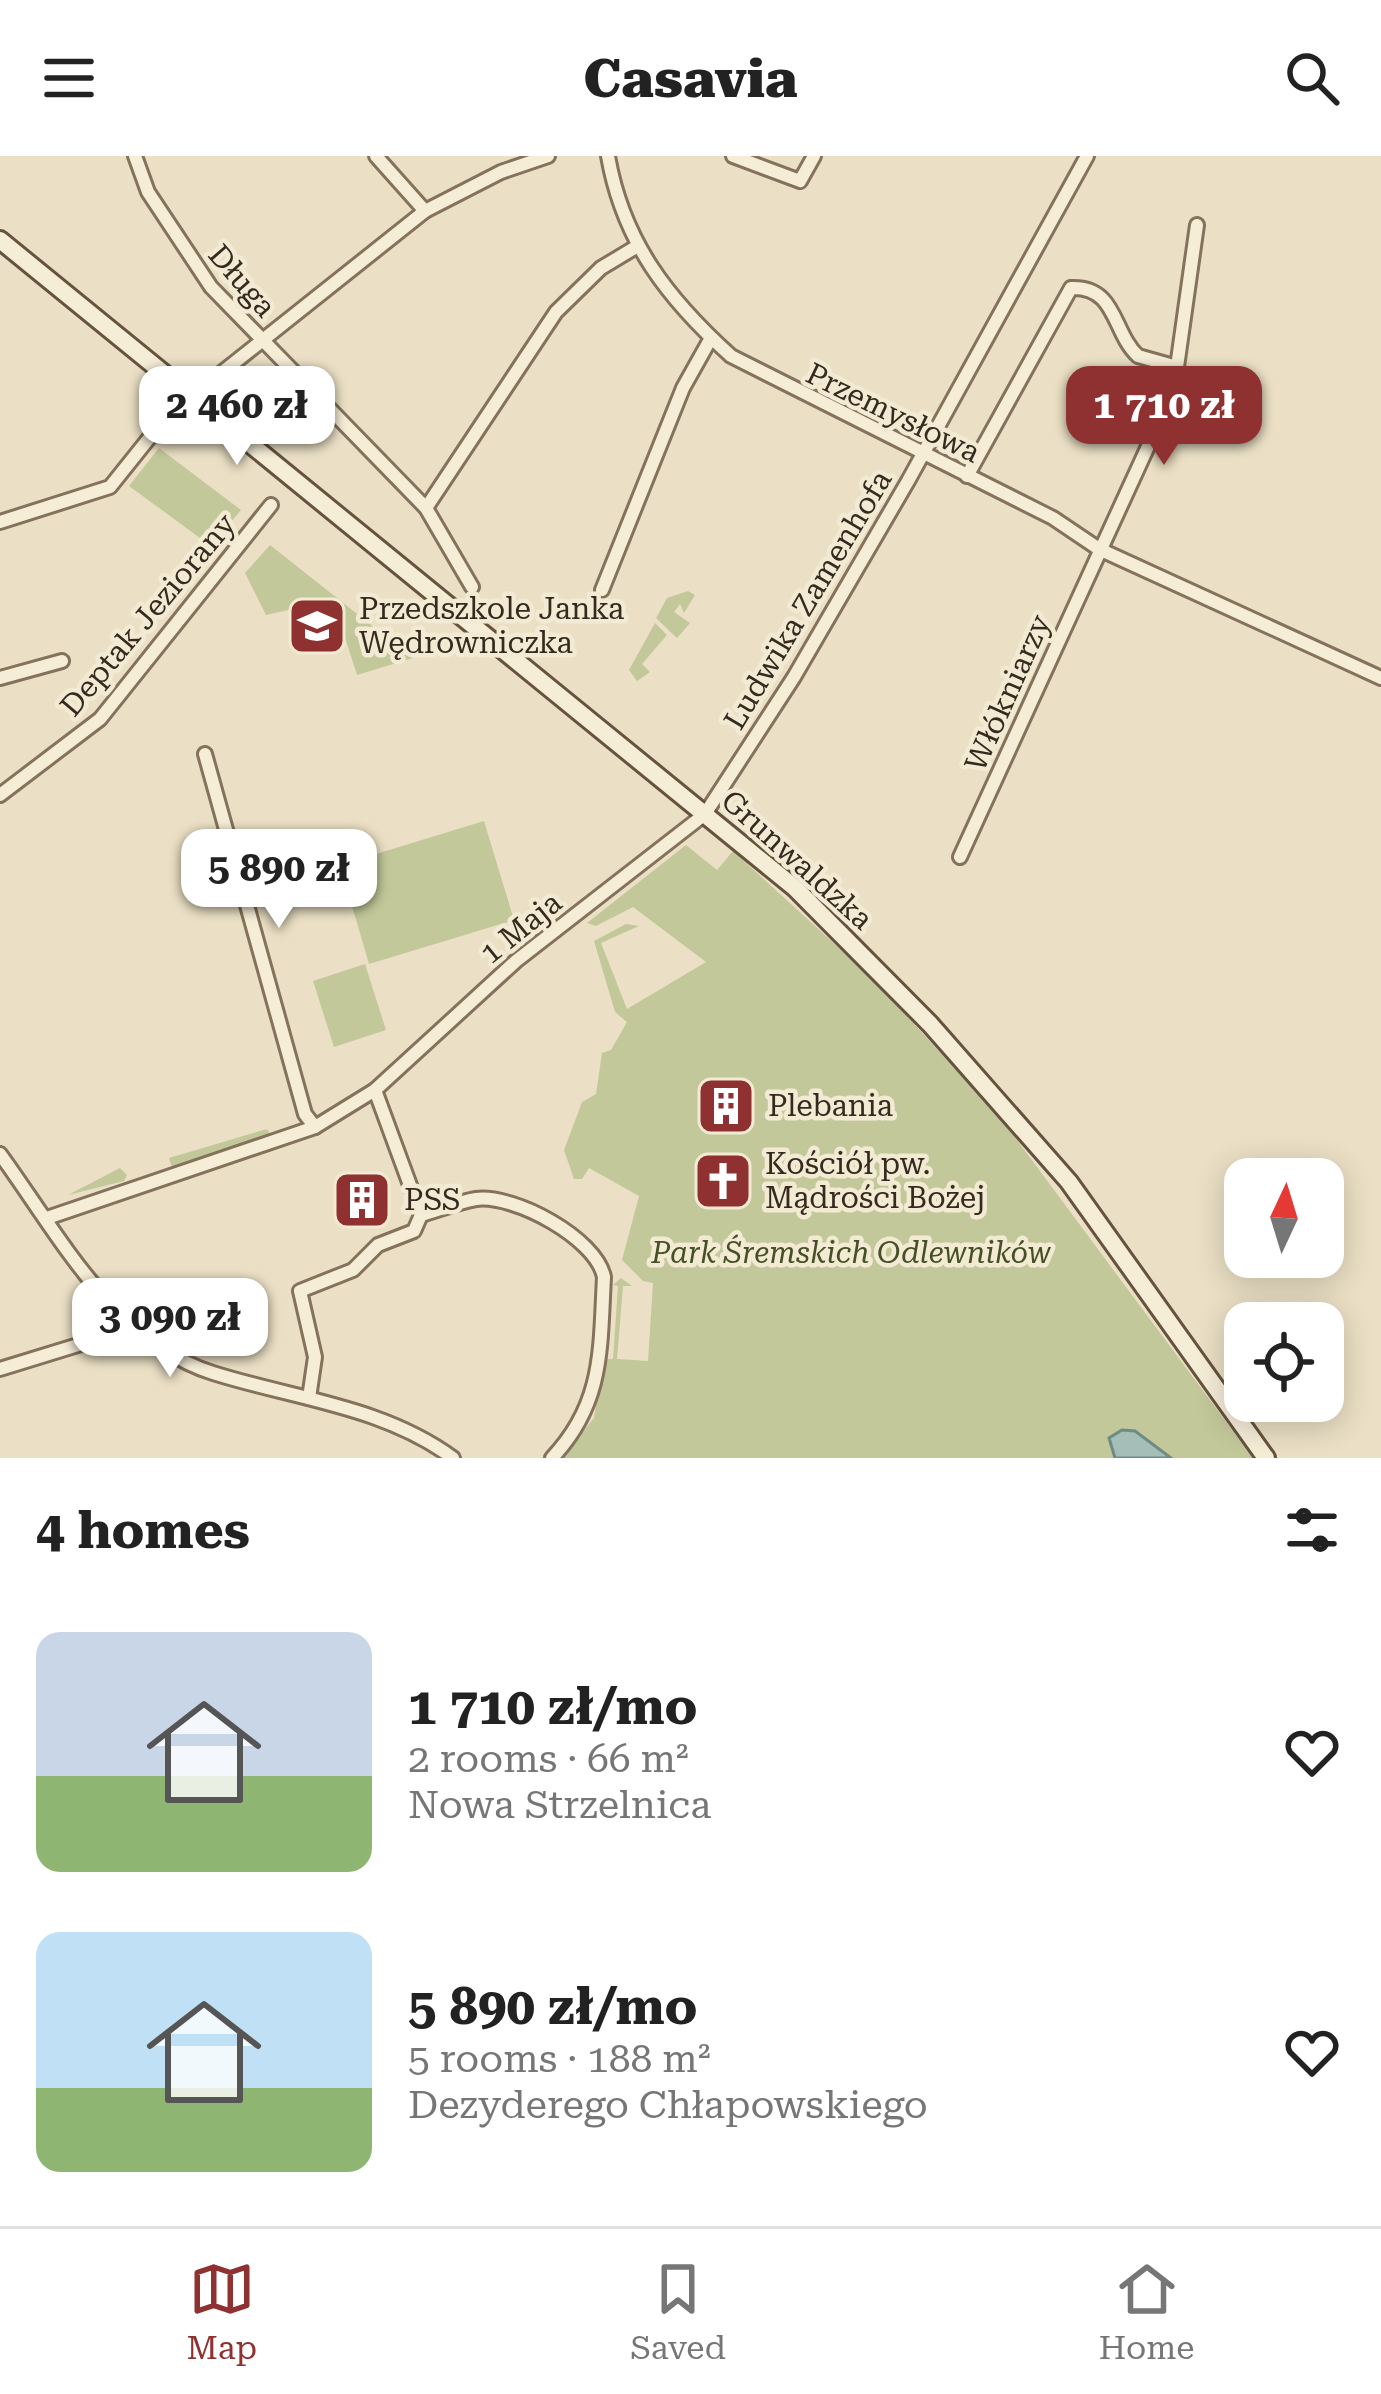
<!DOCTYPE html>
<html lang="en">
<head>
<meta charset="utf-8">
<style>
  :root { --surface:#fff; --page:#f6f6f6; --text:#222; --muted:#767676; --line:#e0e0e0; --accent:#8f3130 }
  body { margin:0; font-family:"Roboto Serif",serif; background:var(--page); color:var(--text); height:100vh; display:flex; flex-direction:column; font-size:45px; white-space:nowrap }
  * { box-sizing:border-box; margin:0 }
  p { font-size:39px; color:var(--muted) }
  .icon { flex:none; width:66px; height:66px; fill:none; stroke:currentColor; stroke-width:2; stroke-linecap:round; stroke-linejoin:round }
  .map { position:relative; height:1302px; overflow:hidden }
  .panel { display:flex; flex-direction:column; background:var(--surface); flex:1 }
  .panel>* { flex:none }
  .needle { width:78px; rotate:4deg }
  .controls { position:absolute; left:1224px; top:1002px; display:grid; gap:24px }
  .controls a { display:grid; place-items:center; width:120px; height:120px; border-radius:24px; background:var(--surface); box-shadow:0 6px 30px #0003; font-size:60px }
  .price { position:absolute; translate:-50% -102px; padding:0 27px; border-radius:24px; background:#fff; color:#222; font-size:39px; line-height:78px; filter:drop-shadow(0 3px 6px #0008) }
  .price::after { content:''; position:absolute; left:50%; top:72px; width:36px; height:27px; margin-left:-18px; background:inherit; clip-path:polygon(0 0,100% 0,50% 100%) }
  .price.active { background:var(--accent); color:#fff }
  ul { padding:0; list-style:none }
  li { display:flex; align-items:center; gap:36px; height:300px; padding:0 36px }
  li span { display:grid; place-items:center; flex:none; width:336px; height:240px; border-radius:24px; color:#555 }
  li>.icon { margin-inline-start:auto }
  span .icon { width:144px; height:144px; fill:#fffc; stroke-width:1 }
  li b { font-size:51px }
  h2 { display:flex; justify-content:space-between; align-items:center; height:144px; padding:0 36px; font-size:51px }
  header { display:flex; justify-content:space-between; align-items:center; height:156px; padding:0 36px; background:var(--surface); font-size:54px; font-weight:800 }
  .tab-bar { display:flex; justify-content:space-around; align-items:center; height:168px; border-top:3px solid var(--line); background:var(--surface); font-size:33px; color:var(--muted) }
  .tab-bar a { display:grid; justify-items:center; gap:6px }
  .tab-bar .active { color:var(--accent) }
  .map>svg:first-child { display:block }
</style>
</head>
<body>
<header><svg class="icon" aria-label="menu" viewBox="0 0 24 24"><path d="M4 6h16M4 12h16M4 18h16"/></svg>Casavia<svg class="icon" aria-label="search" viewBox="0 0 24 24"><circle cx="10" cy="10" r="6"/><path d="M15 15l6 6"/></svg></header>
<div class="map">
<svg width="1381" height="1302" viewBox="0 0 1381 1302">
  <rect width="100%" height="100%" fill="#ebe0c5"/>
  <g fill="#c2c899">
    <path d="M159,292L241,354L211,390L129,330Z"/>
    <path d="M270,389L413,502L357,519L333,444L266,459L245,417Z"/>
    <path d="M688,435L695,439L684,457L680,448L674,456L690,467L677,482L656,462L667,442Z"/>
    <path d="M655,467L667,479L642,508L650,516L637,525L629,514Z"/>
    <path d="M484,665L514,764L369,808L340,709Z"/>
    <path d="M686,689L717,714L733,695L873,823L1002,964L1253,1302H561L594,1262L603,1203H613L618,1130L613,1129L621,1122L632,1130H623L617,1203L648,1205L653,1127L643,1125L622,1104L639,1040L589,1012L582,1023H574L564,994L582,946L596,938L602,897L611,894L627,866L615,856L594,785L626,768L639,770L601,787L627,853L706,806L633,751L596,770L587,767Z"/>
    <path d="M365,808L386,874L334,891L313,825Z"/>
    <path d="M267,973L272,981L172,1011L169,1002Z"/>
    <path d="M120,1012L127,1019L124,1025L68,1039Z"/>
  </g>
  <path fill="#a6beb8" stroke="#6e8c85" stroke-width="3" d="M1122,1274L1135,1275L1171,1302H1115L1109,1282Z"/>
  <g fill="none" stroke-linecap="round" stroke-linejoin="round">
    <g stroke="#84725c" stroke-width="18">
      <g id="street">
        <path d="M135,0L148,36L211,131L426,352L472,431"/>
        <path d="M376,0L425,55"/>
        <path d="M608,0C623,86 668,143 731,200L1053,362L1099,393L1381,522"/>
        <path d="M733,0L800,25L814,0"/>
        <path d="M967,320L1071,132C1117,130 1112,176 1138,200L1177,211"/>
        <path d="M426,352L556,156L601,112L636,91"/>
        <path d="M0,366L110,331L166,261L425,55L501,16L548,0"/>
        <path d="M602,434L683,232L711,182"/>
        <path d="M0,522L62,505"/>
        <path d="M205,598L305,958L315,971"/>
        <path d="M0,639L100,563L271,349"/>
        <path d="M960,701L1166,251L1177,211L1197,69"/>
        <path d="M0,998C57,1076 114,1186 213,1217C295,1243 382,1250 453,1302"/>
        <path d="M421,1059C439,1054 458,1046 476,1043C514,1038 596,1082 604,1121C600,1193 604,1247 552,1302"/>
        <path d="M47,1062L315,971L375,934L516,805L705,658L794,521L908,325L1087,0"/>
        <path d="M0,1213L91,1185L123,1161"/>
        <path d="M309,1242L315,1201L300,1135L353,1114L378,1089L414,1075L421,1059L375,934"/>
      </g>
    </g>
    <g stroke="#66533f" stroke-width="22">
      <path id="secondary" d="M0,84L795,732L930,868L1069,1026L1266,1302"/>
    </g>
    <use href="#street" stroke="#f6edd7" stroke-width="12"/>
    <use href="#secondary" stroke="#f6edd7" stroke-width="16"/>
  </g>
  <defs>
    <g id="school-square" transform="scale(3)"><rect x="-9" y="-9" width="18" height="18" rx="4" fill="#8f3130" stroke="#f3ead4"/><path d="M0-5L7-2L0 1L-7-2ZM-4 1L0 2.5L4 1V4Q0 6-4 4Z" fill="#fff"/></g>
    <g id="building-square" transform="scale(3)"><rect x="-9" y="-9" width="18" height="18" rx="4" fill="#8f3130" stroke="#f3ead4"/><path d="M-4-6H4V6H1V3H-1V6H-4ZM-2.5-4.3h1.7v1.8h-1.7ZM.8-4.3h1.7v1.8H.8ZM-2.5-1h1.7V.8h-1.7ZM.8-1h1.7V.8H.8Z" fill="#fff"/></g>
    <g id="church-square" transform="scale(3)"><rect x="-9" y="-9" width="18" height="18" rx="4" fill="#8f3130" stroke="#f3ead4"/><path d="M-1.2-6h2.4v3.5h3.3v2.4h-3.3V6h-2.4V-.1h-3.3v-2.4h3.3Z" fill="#fff"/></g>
  </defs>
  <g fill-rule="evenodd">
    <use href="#school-square" x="317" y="470"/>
    <use href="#building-square" x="726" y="950"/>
    <use href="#church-square" x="723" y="1025"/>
    <use href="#building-square" x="362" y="1044"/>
  </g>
  <g text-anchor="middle" stroke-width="9" stroke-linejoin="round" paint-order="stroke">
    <g font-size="30" fill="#362a1f" stroke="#f3ead4">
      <text transform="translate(242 125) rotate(49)" y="10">Długa</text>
      <text transform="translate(893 257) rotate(26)" y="10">Przemysłowa</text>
      <text transform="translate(808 444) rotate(-59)" y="10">Ludwika Zamenhofa</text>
      <text transform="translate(148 459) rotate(-50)" y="10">Deptak Jeziorany</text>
      <text transform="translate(1008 537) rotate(-66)" y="10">Włókniarzy</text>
      <text transform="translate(797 704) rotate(42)" y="10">Grunwaldzka</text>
      <text transform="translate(521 772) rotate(-39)" y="10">1 Maja</text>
    </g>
    <g font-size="30" fill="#362a1f" stroke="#f3ead4" text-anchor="start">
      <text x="359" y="463">Przedszkole Janka<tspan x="359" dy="34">Wędrowniczka</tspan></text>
      <text x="768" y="960">Plebania</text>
      <text x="765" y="1018">Kościół pw.<tspan x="765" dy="34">Mądrości Bożej</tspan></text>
      <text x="404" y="1054">PSS</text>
    </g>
    <g font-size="30" font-style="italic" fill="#465027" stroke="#f3ead4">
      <text x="851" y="1107">Park Śremskich Odlewników</text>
    </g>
  </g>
</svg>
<div class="controls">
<a><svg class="needle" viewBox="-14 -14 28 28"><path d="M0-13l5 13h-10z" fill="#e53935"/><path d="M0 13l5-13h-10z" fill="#767676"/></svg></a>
<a><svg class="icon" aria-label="locate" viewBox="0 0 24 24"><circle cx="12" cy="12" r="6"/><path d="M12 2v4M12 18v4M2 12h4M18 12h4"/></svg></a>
</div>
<b class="price" style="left:237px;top:312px">2 460 zł</b>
<b class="price active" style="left:1164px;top:312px">1 710 zł</b>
<b class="price" style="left:279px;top:775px">5 890 zł</b>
<b class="price" style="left:170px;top:1224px">3 090 zł</b>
</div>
<section class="panel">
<h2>4 homes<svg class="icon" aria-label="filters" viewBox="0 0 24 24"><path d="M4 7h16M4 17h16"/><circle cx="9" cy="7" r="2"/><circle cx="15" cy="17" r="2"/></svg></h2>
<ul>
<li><span style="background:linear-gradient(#c9d6e8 60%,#8fb573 0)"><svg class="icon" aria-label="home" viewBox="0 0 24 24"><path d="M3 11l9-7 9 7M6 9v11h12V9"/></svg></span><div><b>1 710 zł/mo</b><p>2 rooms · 66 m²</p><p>Nowa Strzelnica</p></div><svg class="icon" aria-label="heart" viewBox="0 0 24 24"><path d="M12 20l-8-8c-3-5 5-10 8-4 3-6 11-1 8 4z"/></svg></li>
<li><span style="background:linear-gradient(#bfe0f5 65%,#8fb573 0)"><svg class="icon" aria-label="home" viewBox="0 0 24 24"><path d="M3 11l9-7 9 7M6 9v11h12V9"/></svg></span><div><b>5 890 zł/mo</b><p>5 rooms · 188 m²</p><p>Dezyderego Chłapowskiego</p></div><svg class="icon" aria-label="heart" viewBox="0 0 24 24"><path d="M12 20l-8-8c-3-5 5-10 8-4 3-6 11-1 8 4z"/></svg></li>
</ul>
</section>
<nav class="tab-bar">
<a class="active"><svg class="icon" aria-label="map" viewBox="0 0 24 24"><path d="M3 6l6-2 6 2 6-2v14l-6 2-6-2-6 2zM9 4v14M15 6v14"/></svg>Map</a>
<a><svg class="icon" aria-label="saved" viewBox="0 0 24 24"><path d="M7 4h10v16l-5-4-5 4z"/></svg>Saved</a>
<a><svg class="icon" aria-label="home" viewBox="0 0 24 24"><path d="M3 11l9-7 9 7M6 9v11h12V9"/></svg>Home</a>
</nav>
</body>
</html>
